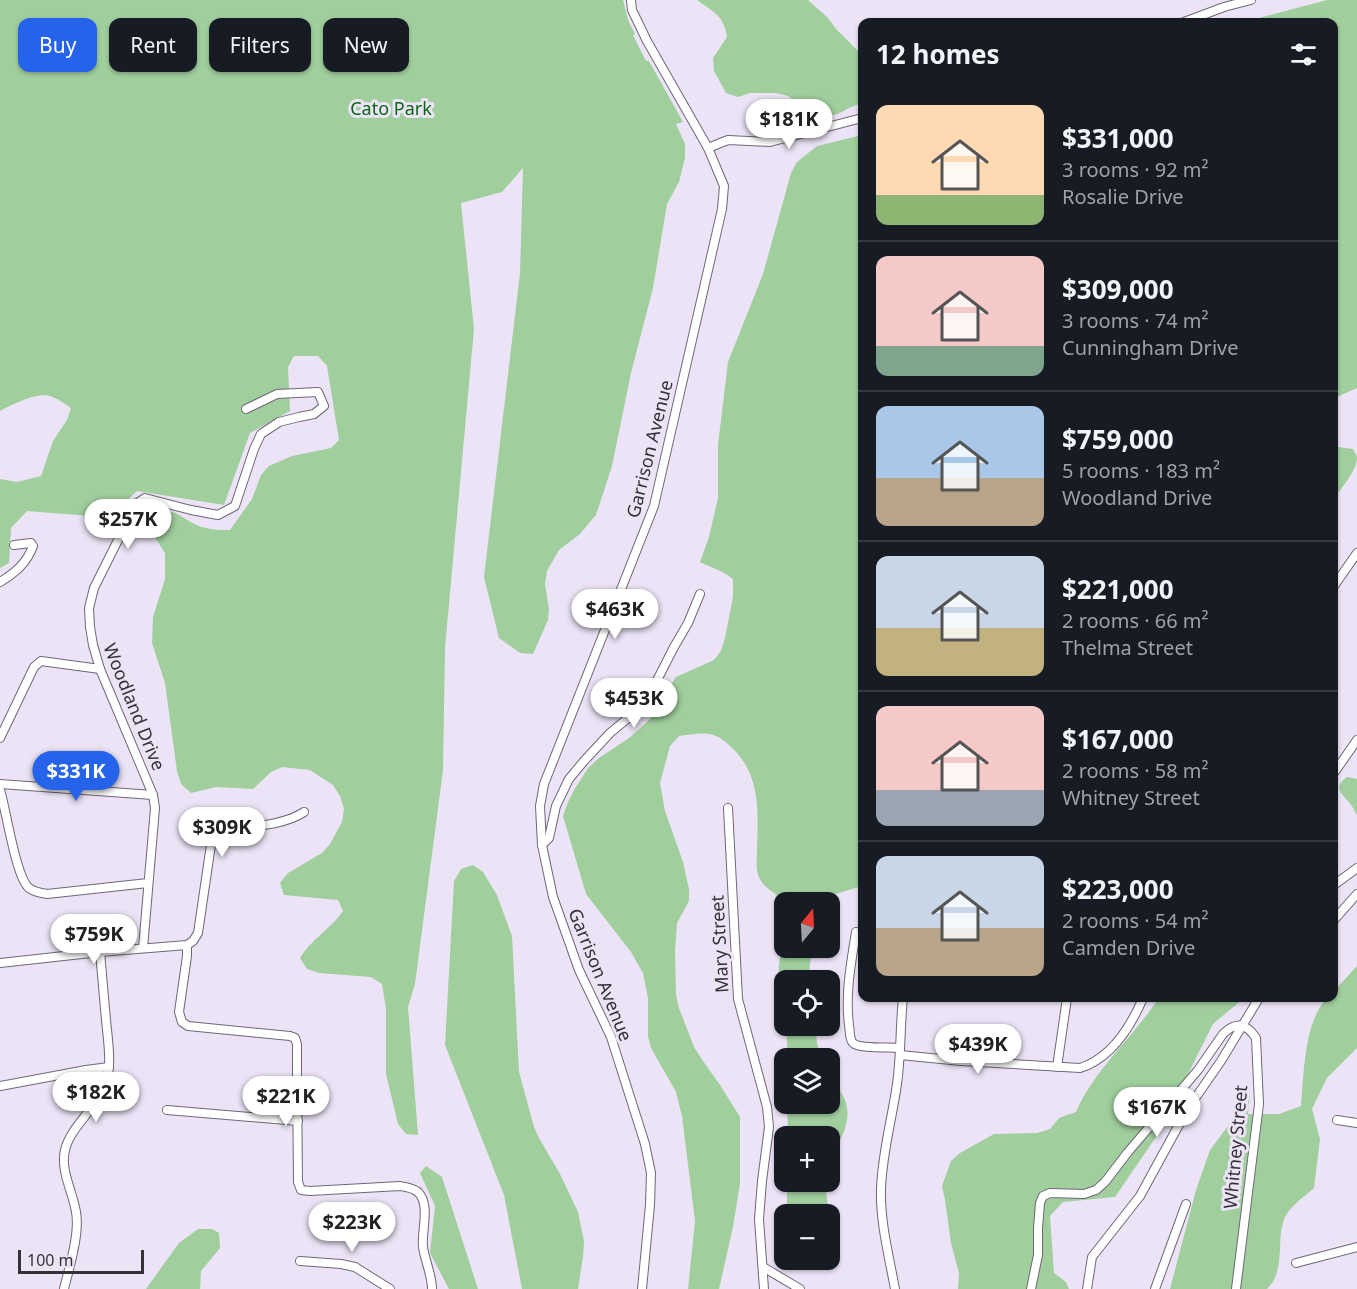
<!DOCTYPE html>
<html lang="en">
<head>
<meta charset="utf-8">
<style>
  :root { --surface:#171b24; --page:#20242c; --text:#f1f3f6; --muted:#9ea1a6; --line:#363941; --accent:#2563eb }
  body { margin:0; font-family:"Noto Sans",sans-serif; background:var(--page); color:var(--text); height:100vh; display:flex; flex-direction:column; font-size:22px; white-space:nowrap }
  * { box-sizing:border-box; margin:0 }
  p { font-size:20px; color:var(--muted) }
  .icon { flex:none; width:33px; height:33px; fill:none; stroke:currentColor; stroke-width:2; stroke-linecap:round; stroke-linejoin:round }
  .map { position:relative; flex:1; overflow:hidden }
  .drawer { position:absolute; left:858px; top:18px; width:480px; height:984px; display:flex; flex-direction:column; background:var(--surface); border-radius:12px; box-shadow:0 2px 4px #0004 }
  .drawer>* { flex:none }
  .guide { position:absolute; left:18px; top:18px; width:570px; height:54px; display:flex; gap:12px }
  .needle { width:39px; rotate:18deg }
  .buttons { position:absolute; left:774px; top:892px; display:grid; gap:12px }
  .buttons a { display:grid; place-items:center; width:66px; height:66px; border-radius:12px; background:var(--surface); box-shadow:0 2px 4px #0004; font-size:30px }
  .scale { position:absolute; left:18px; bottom:15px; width:126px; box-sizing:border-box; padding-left:6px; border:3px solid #343138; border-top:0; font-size:16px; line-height:21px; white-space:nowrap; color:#343138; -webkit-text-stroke:4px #ece4f6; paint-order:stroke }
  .price { position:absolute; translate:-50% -51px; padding:0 14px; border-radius:21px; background:#fff; color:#222; font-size:20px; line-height:39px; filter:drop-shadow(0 2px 3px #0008) }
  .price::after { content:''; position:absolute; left:50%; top:36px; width:18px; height:14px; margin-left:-9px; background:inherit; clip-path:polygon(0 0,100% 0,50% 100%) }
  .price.current { background:var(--accent); color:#fff }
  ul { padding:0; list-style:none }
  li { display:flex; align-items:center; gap:18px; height:150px; padding:0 18px }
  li+li { border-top:2px solid var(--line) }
  li span { display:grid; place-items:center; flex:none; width:168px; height:120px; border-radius:12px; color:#555 }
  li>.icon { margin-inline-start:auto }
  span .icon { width:72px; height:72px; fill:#fffc; stroke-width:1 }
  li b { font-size:26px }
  h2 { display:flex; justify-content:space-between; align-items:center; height:72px; padding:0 18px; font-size:26px }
  .pill { padding:0 21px; border-radius:12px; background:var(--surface); box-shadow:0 2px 4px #0004; font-size:21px; line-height:54px }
  .pill.current { background:var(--accent); color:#fff }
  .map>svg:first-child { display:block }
</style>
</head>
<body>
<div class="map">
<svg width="1357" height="1289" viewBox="0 0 1357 1289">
  <rect width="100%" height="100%" fill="#ece4f6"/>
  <g fill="#a0ce9d">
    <path d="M0,0H623L628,20L635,34L633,35L646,61H649L683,122L676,124L685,144V158L679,182L667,204L653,288L631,373L612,466L596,515L580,534L559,550L547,571L545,584L549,609L548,620L533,654L520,653L499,638L484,577L520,273L523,168L502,192L461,203L474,329L445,648L443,770L415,984L408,1007L418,1135L406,1134L398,1124L386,1074V1009L382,984L371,977L319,973L307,969L300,958C311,939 331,929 343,911L338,900L284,895L280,883L288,873L322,853L330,844L342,822L344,809L340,796L333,785L310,770L282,767L271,772L253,789L216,787L191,793L181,784L177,771L165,683L152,643L153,617L165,579V553L150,530L148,517C177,501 181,523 206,528C214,530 222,530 230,530L252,499L261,475L269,466L292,456L331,448L339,440L327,366L318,356H294L288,367L290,411L250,433L224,505L137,491L121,506L90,516L27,511L11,528L9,563L0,568V479L17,482L41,476L53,441L67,420L71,408C65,404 57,398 50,396C37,392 11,405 0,411Z"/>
    <path d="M697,0H808L828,18L836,29L858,51L862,53V103L849,108L838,114L824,116L799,104L788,96L776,93H750L738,97L726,93L714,71L713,58L727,37C724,15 713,12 697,0Z"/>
    <path d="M1327,0H1357V388L1339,396L1334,404V22H1244Z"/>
    <path d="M862,135V886L826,897L823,903C814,903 799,905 790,903C784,901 764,887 761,881C755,872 757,861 757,850C758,816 761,780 737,753C716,730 708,732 679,736L670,746L660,783L665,811L683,862L689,889V901L677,923L675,951L676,995L679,1008L694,1047L703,1061L720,1085L740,1117V1183L733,1227L719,1289H688L695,1221L682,1116L676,1092L651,1048L648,1036V998L643,973L631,952L586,894L563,816L568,802L574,790L588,768L599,758L629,738L648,721L656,711L669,688L676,677L714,660L721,651L725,638L733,597V579C722,570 712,568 700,562L709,537L718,498V445L728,362L763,274L791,173L797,162L817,146Z"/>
    <path d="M1338,447L1353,449C1354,452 1356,454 1357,457C1357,471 1341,488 1334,499V449Z"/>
    <path d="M1347,777L1357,779V815C1356,813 1353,808 1352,806C1344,795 1331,788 1347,777Z"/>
    <path d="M473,865L483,872L497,895L512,936L519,1072L534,1127L539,1138L560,1174L578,1212L584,1241L583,1257L578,1289H522L504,1195L445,1045L454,881L461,869Z"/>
    <path d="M785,948H812L809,973L810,981H784V1014C783,995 772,963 785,948Z"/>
    <path d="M1357,966V1048L1327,1078L1312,1109L1320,1139L1314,1188C1304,1197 1287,1208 1283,1222C1277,1243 1285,1272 1267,1289H1170L1196,1190L1210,1150L1244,1105L1250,1094L1248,1114H1279L1301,1106C1304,1073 1304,1022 1327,998H1334V991Z"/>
    <path d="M1159,998H1244L1213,1024L1158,1134L1115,1197L1063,1202L1050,1216L1054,1273L1066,1282L1069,1289H958L959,1273L951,1243L945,1200L942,1186L951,1161L960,1153L994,1134L1037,1133L1050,1129L1059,1118L1076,1112C1094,1070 1134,1036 1159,998Z"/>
    <path d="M786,1026H815L817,1043L822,1059H788Z"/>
    <path d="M830,1075C834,1082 841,1091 845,1100C853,1121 840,1141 830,1159V1137H788L787,1104H830Z"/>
    <path d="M426,1166L442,1177L478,1289H449L430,1253L435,1206L420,1173Z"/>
    <path d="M787,1182H825L829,1215H787Z"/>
    <path d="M198,1229H212L219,1233L220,1248L201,1271L200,1289H146L179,1243Z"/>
  </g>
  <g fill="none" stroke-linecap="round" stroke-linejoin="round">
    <g stroke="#6f6777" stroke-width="10">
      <g id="street">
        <path d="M631,0L632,10L647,41L708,148L724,186L722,209L654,506L544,784L540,806L542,845L553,897L579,970L611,1037L645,1144L651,1173L650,1205L642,1289"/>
        <path d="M1184,22L1224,7L1251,0"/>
        <path d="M708,148L728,140L770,142L862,118"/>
        <path d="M0,582C15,573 27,563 33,546L31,543L14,545"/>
        <path d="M1334,586L1357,553"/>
        <path d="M0,738L34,667L41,661L100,669"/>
        <path d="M1334,773L1357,740"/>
        <path d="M0,784L153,795"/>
        <path d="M0,790C6,809 16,878 29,888C34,892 40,893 47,894L148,883"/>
        <path d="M728,808L738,999L767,1107L769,1127L762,1181L759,1219L764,1289"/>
        <path d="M542,845L549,838L556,806L569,779L584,761L610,733L645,704L674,647L688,623L700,594"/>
        <path d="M1334,885L1357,868"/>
        <path d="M1334,920L1357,894"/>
        <path d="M856,932C851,963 845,994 849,1025C850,1030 849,1039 853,1043C859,1049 890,1047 899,1048"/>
        <path d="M187,945V956L179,1012L182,1022L188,1026L290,1036L295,1038L297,1044V1079L298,1182L301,1190L310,1191L400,1186C406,1187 413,1188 418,1192C431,1205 421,1232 423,1247C425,1261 432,1275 432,1289"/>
        <path d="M143,948L155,808L153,795L100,669L93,645L90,627L89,608L94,588L136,504L145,498L191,510L218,515L235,506L254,449L261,434L279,422L299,417L314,414L324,406L318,392L277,394L246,409"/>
        <path d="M0,963L100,952L187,945L193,941L198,933L213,831C241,826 280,828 304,812"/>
        <path d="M900,1055L961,1061L1080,1068C1112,1058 1131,1026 1143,998"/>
        <path d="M1057,1067L1067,998"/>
        <path d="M0,1086L86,1070L109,1067"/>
        <path d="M167,1110L298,1121"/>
        <path d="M1337,1120L1357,1123"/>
        <path d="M300,1261L341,1264L355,1267L390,1289"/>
        <path d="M1296,1263L1357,1247"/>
        <path d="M763,1267L800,1289"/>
        <path d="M64,1289C69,1268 80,1234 76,1212C73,1192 60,1171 65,1150C70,1128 95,1109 104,1088C113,1068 108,1042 106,1020C104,997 102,974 100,952"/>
        <path d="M895,1289C889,1256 880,1222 881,1189C882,1154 892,1119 897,1084C901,1056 900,1027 903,998"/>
        <path d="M1031,1289L1038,1255V1228L1040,1203L1043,1196L1050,1193L1084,1194L1096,1190L1105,1182L1128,1152L1198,1070L1223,1034C1236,1021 1246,1023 1256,1038L1259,1104L1236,1289"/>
        <path d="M1087,1289L1092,1257L1140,1196L1187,1110L1221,1061L1259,998"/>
        <path d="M1155,1289L1186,1204"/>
      </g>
    </g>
    <use href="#street" stroke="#fff" stroke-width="8"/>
  </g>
  <g text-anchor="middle" stroke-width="6" stroke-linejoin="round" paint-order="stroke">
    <g font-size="18" fill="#086712" stroke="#ece4f6">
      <text x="391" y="115">Cato Park</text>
    </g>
    <g font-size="18" fill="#343138" stroke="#ece4f6">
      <text transform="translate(650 449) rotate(-76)" y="6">Garrison Avenue</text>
      <text transform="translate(134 707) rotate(68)" y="6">Woodland Drive</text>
      <text transform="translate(720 944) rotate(-93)" y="6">Mary Street</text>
      <text transform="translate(600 975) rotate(68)" y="6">Garrison Avenue</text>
      <text transform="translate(1236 1147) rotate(-85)" y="6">Whitney Street</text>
    </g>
  </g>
</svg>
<div class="buttons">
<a><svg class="needle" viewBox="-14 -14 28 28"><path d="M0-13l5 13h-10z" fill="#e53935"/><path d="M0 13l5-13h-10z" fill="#9ea1a6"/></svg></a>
<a><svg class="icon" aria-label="locate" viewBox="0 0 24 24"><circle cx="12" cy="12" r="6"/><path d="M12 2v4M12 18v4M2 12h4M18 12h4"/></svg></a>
<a><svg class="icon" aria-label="layers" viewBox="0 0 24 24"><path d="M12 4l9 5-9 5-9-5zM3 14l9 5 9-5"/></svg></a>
<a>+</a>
<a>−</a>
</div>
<div class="scale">100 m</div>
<b class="price" style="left:789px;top:150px">$181K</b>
<b class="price" style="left:128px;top:550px">$257K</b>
<b class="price" style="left:615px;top:640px">$463K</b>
<b class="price" style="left:634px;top:729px">$453K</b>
<b class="price current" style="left:76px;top:802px">$331K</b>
<b class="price" style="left:222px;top:858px">$309K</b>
<b class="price" style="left:94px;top:965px">$759K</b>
<b class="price" style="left:978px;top:1075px">$439K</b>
<b class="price" style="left:96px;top:1123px">$182K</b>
<b class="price" style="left:286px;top:1127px">$221K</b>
<b class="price" style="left:1157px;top:1138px">$167K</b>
<b class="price" style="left:352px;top:1253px">$223K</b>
<div class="guide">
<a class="pill current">Buy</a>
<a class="pill">Rent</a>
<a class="pill">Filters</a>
<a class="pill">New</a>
</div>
<section class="drawer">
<h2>12 homes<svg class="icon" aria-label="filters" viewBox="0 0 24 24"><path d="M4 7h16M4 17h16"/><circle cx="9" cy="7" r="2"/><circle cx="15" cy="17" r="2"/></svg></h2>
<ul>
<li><span style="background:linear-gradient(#ffd9b3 75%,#8fb573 0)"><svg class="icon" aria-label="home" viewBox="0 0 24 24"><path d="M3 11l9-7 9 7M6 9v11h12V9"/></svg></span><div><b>$331,000</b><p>3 rooms · 92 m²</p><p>Rosalie Drive</p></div></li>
<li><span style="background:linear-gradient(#f6c9c9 75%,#7fa58c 0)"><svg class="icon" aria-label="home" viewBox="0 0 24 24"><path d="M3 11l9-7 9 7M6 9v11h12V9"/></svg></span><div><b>$309,000</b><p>3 rooms · 74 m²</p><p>Cunningham Drive</p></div></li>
<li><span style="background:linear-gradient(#a9c7e8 60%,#b9a48a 0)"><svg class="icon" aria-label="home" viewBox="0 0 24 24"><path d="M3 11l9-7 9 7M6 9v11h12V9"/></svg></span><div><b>$759,000</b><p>5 rooms · 183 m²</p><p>Woodland Drive</p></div></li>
<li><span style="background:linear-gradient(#c9d6e8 60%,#c2b280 0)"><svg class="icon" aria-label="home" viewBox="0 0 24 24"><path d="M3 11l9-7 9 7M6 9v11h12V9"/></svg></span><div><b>$221,000</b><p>2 rooms · 66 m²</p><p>Thelma Street</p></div></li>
<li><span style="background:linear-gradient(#f6c9c9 70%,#9aa5b1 0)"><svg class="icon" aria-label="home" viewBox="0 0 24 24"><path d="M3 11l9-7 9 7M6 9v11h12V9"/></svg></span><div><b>$167,000</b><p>2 rooms · 58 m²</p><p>Whitney Street</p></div></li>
<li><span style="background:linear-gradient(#c9d6e8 60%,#b9a48a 0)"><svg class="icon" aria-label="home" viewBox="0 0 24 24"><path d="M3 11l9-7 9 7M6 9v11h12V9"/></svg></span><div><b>$223,000</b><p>2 rooms · 54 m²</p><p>Camden Drive</p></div></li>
</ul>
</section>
</div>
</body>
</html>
